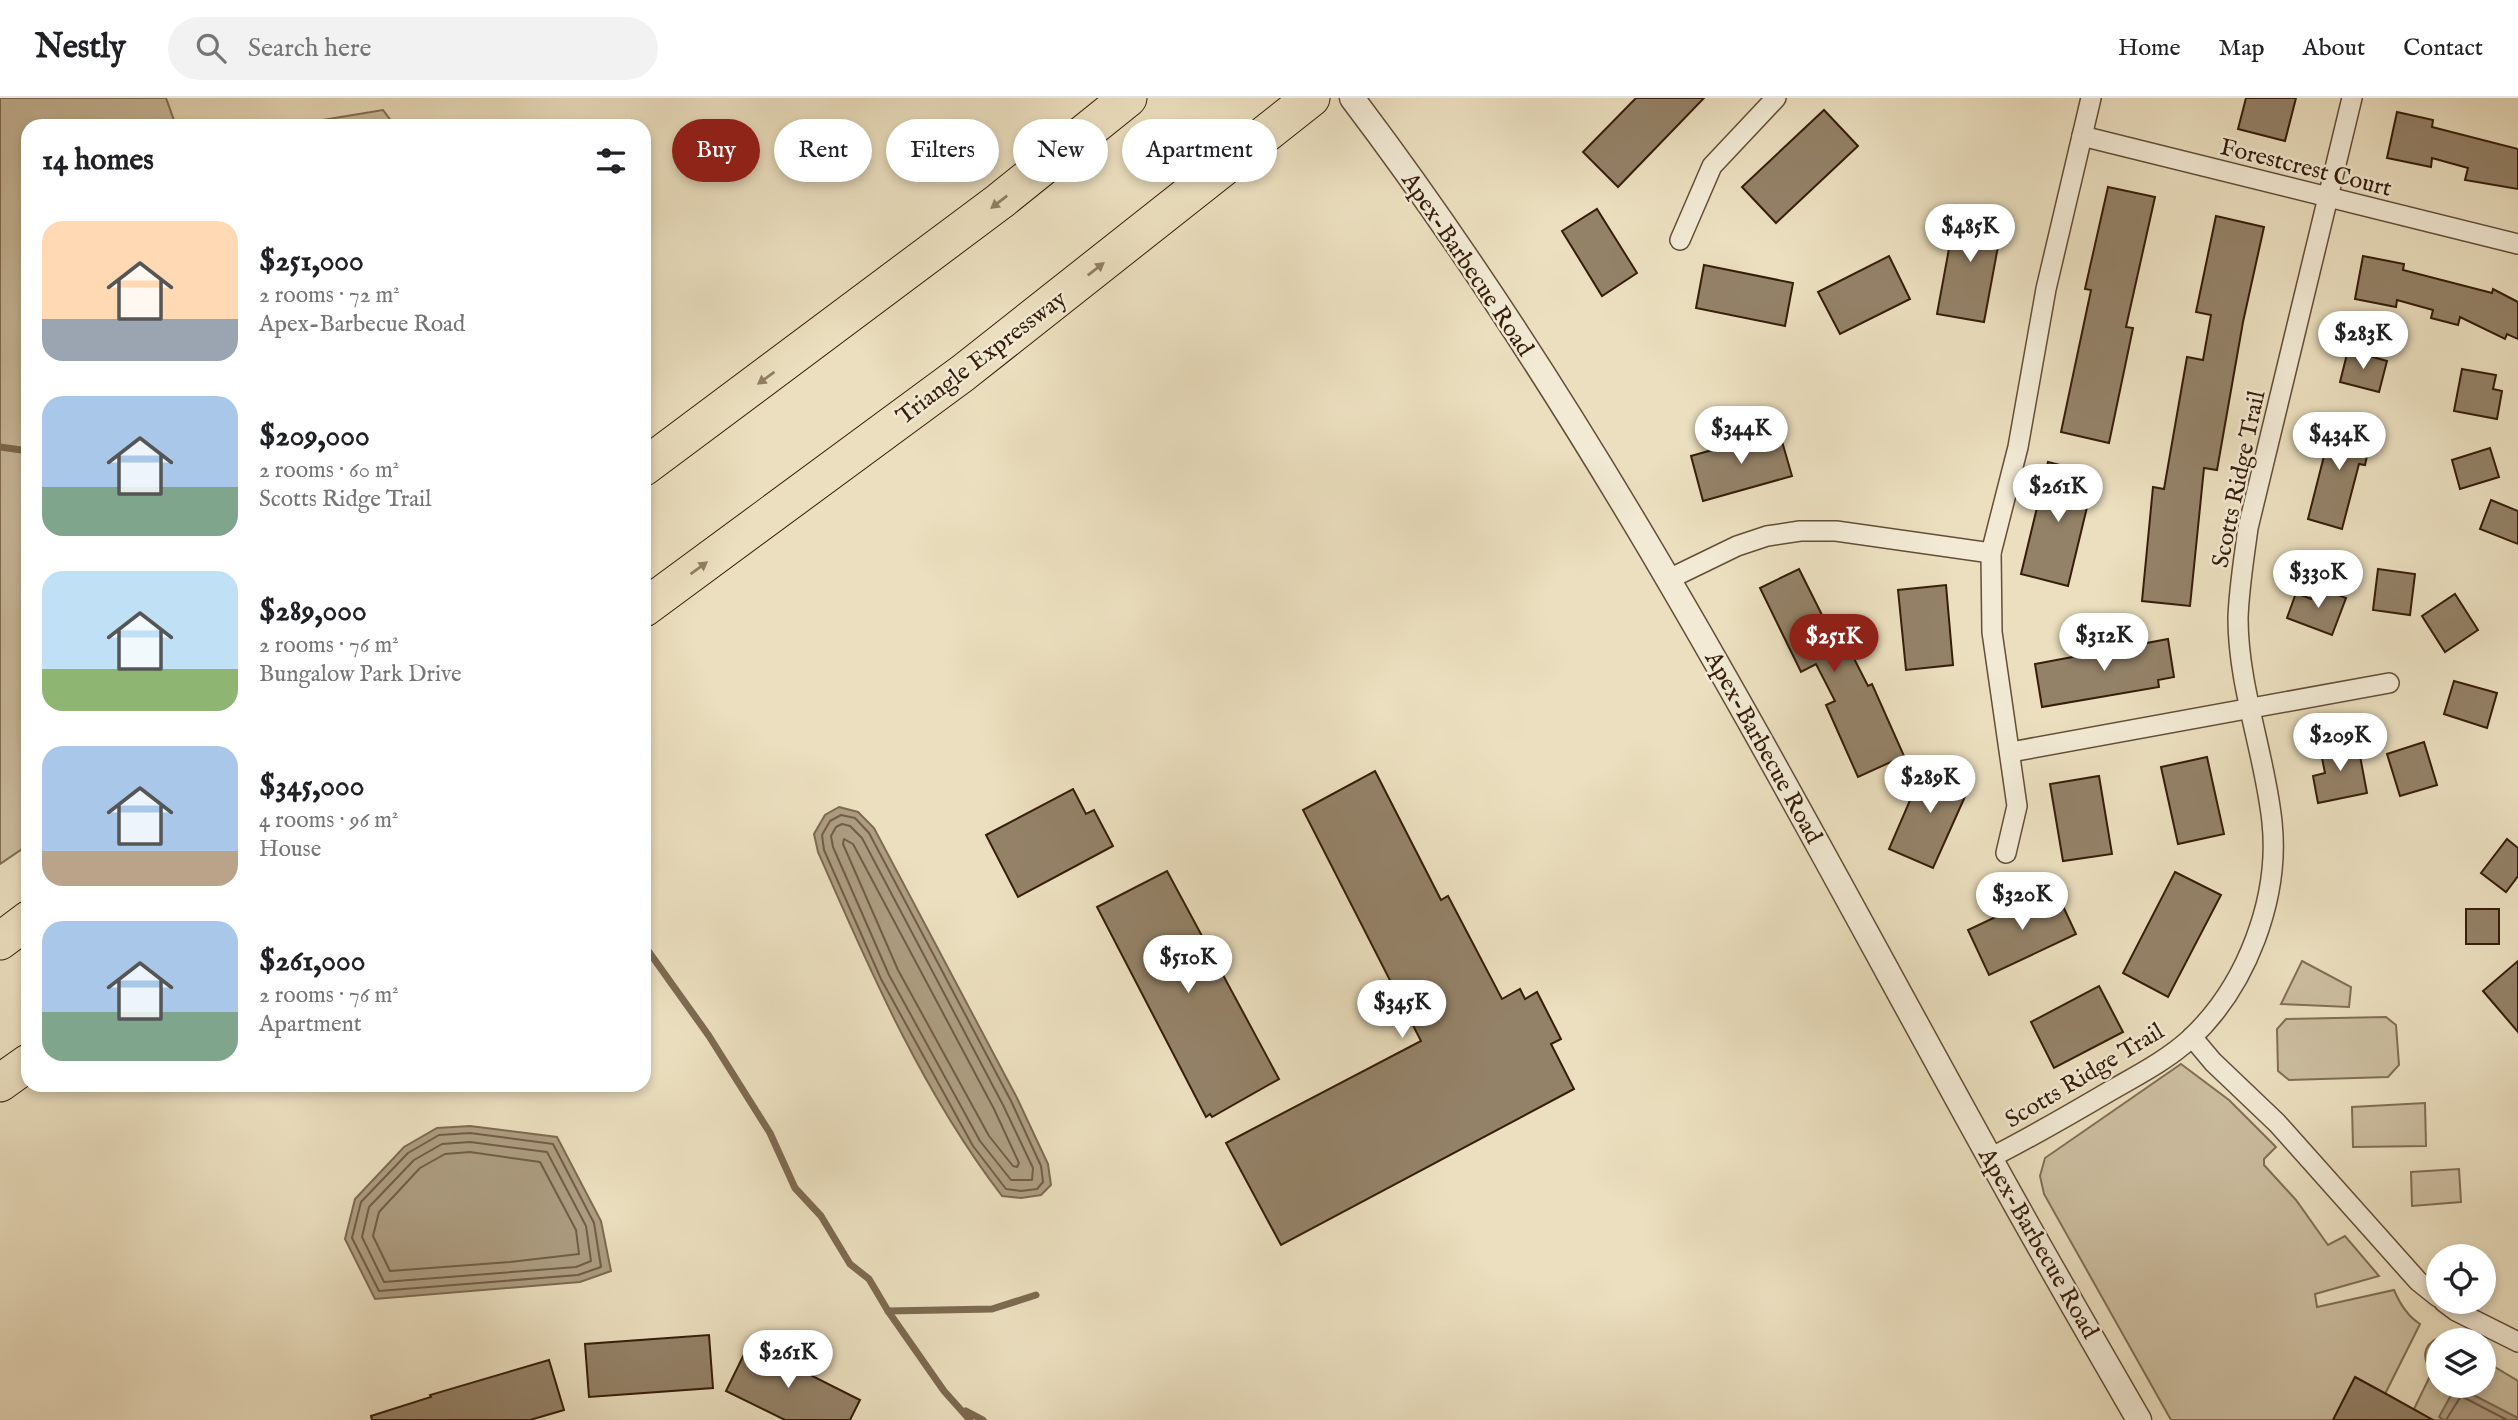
<!DOCTYPE html>
<html lang="en">
<head>
<meta charset="utf-8">
<style>
  :root { --surface:#fff; --page:#f2f2f2; --text:#202124; --muted:#757577; --line:#e0e0e0; --accent:#8f2418 }
  body { margin:0; font-family:"IM FELL English",serif; background:var(--page); color:var(--text); height:100vh; display:flex; flex-direction:column; font-size:26px; white-space:nowrap }
  * { box-sizing:border-box; margin:0 }
  p { font-size:23px; color:var(--muted) }
  .icon { flex:none; width:38px; height:38px; fill:none; stroke:currentColor; stroke-width:2; stroke-linecap:round; stroke-linejoin:round }
  .map { position:relative; flex:1; overflow:hidden }
  .details { position:absolute; left:21px; top:21px; width:630px; height:973px; display:flex; flex-direction:column; background:var(--surface); border-radius:21px; box-shadow:0 4px 10px #0003 }
  .details>* { flex:none }
  .banner { position:absolute; left:672px; top:21px; width:665px; height:63px; display:flex; gap:14px }
  .controls { position:absolute; left:2426px; top:1146px; display:grid; gap:14px }
  .controls a { display:grid; place-items:center; width:70px; height:70px; border-radius:50%; background:var(--surface); box-shadow:0 4px 10px #0003; font-size:35px }
  .price { position:absolute; translate:-50% -60px; padding:0 16px; border-radius:24px; background:#fff; color:#222; font-size:23px; line-height:46px; filter:drop-shadow(0 2px 4px #0008) }
  .price::after { content:''; position:absolute; left:50%; top:42px; width:21px; height:16px; margin-left:-10px; background:inherit; clip-path:polygon(0 0,100% 0,50% 100%) }
  .price.on { background:var(--accent); color:#fff }
  ul { padding:0; list-style:none }
  li { display:flex; align-items:center; gap:21px; height:175px; padding:0 21px }
  li span { display:grid; place-items:center; flex:none; width:196px; height:140px; border-radius:21px; color:#555 }
  li>.icon { margin-inline-start:auto }
  span .icon { width:84px; height:84px; fill:#fffc; stroke-width:1 }
  li b { font-size:30px }
  h2 { display:flex; justify-content:space-between; align-items:center; height:84px; padding:0 21px; font-size:30px }
  .chip { padding:0 24px; border-radius:32px; background:var(--surface); box-shadow:0 4px 10px #0003; font-size:24px; line-height:63px }
  .chip.on { background:var(--accent); color:#fff }
  header { display:flex; align-items:center; gap:42px; box-sizing:border-box; height:98px; padding:0 35px; background:var(--surface); border-bottom:2px solid var(--line) }
  header strong { font-size:33px }
  nav { display:flex; gap:38px; margin-inline-start:auto; font-size:24px }
  .search { width:490px; height:63px; background:var(--page); display:flex; align-items:center; gap:18px; box-sizing:border-box; padding:0 24px; border-radius:38px; color:var(--muted); font-size:26px }
  .map>svg:first-child { display:block }
</style>
</head>
<body>
<header>
<strong>Nestly</strong>
<div class="search"><svg class="icon" aria-label="search" viewBox="0 0 24 24"><circle cx="10" cy="10" r="6"/><path d="M15 15l6 6"/></svg>Search here</div>
<nav><a>Home</a><a>Map</a><a>About</a><a>Contact</a></nav>
</header>
<div class="map">
<svg width="2518" height="1322" viewBox="0 0 2518 1322">
  <rect width="100%" height="100%" fill="#ebdfbf"/>
  <filter id="stains"><feTurbulence type="fractalNoise" baseFrequency=".00286" numOctaves="4"/><feColorMatrix values="0 0 0 0 .2 0 0 0 0 .09 0 0 0 0 .02 0 0 0 .5 -.17"/></filter>
  <radialGradient id="worn" r=".72"><stop offset=".6" stop-color="#630" stop-opacity="0"/><stop offset="1" stop-color="#630" stop-opacity=".3"/></radialGradient>
  <g fill="#ccbea0" stroke="#816e55" stroke-width="2">
    <path d="M0,0H166L176,28H28V747L0,766Z"/>
    <path d="M383,12L395,28H286Z"/>
    <path d="M2302,863L2351,889L2349,909L2281,906Z"/>
    <path d="M2386,919L2396,927L2399,967L2388,979L2289,982L2278,973L2277,931L2286,921Z"/>
    <path d="M2181,966L2229,1002L2276,1049L2264,1061V1067L2296,1102L2328,1147L2345,1138L2379,1178L2315,1196L2317,1209L2394,1192C2400,1206 2407,1218 2420,1226L2385,1296L2355,1279L2333,1322H2171L2044,1096L2040,1078L2045,1060Z"/>
    <path d="M2425,1005L2426,1048L2353,1049L2352,1009Z"/>
    <path d="M2459,1071L2461,1104L2412,1108L2411,1074Z"/>
    <path d="M2438,1240L2451,1242H2438V1288H2483V1262L2518,1283V1322H2419L2422,1316L2414,1311L2432,1274C2422,1261 2422,1248 2438,1240Z"/>
  </g>
  <g fill="#ad9d81" stroke="#7d6a51" stroke-width="2">
    <path d="M839,709L858,714L874,730L1017,1000L1048,1066L1051,1087L1041,1097L1021,1100L1002,1098C923,995 870,873 818,754L814,736L825,717Z"/>
    <path d="M470,1028L557,1039L601,1123L611,1173L580,1184L375,1201L345,1141L355,1101L404,1049L437,1030Z"/>
    <path d="M2456,1288L2518,1320V1322H2444L2439,1319Z"/>
  </g>
  <g fill="none" stroke-linecap="round" stroke-linejoin="round">
    <g stroke="#725d46" stroke-width="2">
      <path d="M841,717L855,720L869,735L1011,1003L1041,1068L1043,1084L1037,1091L1021,1093L1006,1091L973,1048L881,881L824,752L822,737L830,723Z"/>
      <path d="M842,726L850,728L862,740L1003,1007L1033,1070L1032,1082H1011L980,1043L889,877L833,749L831,738L836,729Z"/>
      <path d="M844,741L853,746L994,1011L1019,1065L1017,1069L1013,1068L989,1038L898,872L843,746Z"/>
      <path d="M470,1035L553,1046L594,1125L601,1169L578,1177L379,1193L352,1140L361,1104L408,1055L439,1037Z"/>
      <path d="M470,1044L547,1054L586,1128L591,1163L576,1169L384,1184L362,1139L369,1109L414,1062L442,1046Z"/>
      <path d="M470,1054L540,1064L576,1132L579,1156L510,1164L390,1173L373,1138L379,1114L420,1070L445,1056Z"/>
      <path d="M2446,1322L2461,1298L2507,1322"/>
    </g>
    <g stroke="#7d6a51" stroke-width="7">
      <path d="M0,349L28,353"/>
      <path d="M644,847L709,938L770,1035L795,1090L821,1118L850,1166L869,1181L888,1213L944,1293L970,1322"/>
      <path d="M888,1213L992,1211L1036,1197"/>
      <path d="M966,1313L983,1322"/>
    </g>
  </g>
  <g fill="#948268" stroke="#361d0a" stroke-width="2">
    <path d="M1636,0H1704L1618,89L1583,54Z"/>
    <path d="M2246,0H2296L2285,43L2238,31Z"/>
    <path d="M1824,12L1858,48L1776,125L1742,89Z"/>
    <path d="M2397,14L2433,22L2432,29L2518,51V91L2465,82L2468,70L2432,60L2431,69L2387,60Z"/>
    <path d="M2108,89L2155,99L2126,229L2133,230L2109,345L2061,334L2091,192L2085,191Z"/>
    <path d="M1957,107L2004,116L1984,224L1937,216Z"/>
    <path d="M1597,111L1637,175L1602,198L1562,133Z"/>
    <path d="M2216,118L2264,129L2243,224L2217,372L2204,370L2190,508L2142,503L2153,389L2164,391L2187,259L2203,262L2211,217L2196,214Z"/>
    <path d="M1889,158L1910,201L1840,236L1818,194Z"/>
    <path d="M2363,158L2404,166L2403,172L2492,195L2493,191L2518,204V241L2507,236L2505,241L2460,219L2458,227L2431,220L2433,212L2397,202L2396,209L2355,201Z"/>
    <path d="M1704,167L1793,185L1785,228L1696,210Z"/>
    <path d="M2348,252L2387,263L2379,294L2340,284Z"/>
    <path d="M2462,271L2496,277L2493,291L2502,293L2497,321L2454,313Z"/>
    <path d="M2330,322L2373,331L2365,367L2359,366L2342,431L2308,421L2324,358Z"/>
    <path d="M1779,333L1792,378L1703,403L1691,358Z"/>
    <path d="M2490,350L2499,379L2460,391L2452,362Z"/>
    <path d="M2048,364L2095,376L2068,488L2021,476Z"/>
    <path d="M2491,402L2518,413V446L2480,431Z"/>
    <path d="M1799,471L1830,533L1838,529L1868,588L1872,586L1904,658L1858,679L1826,607L1835,603L1816,566L1801,574L1760,490Z"/>
    <path d="M2378,471L2415,476L2410,517L2373,512Z"/>
    <path d="M1946,487L1953,567L1906,572L1898,492Z"/>
    <path d="M2316,488L2346,500L2332,537L2287,520L2296,495L2311,501Z"/>
    <path d="M2455,496L2478,532L2445,554L2422,518Z"/>
    <path d="M2168,541L2174,579L2158,582L2159,589L2042,609L2035,566Z"/>
    <path d="M2454,583L2497,595L2487,630L2444,616Z"/>
    <path d="M2357,642L2367,695L2318,705L2313,678L2325,675L2320,650Z"/>
    <path d="M2424,644L2437,687L2400,698L2387,656Z"/>
    <path d="M2207,659L2224,736L2178,746L2161,669Z"/>
    <path d="M1927,663L1972,683L1933,770L1889,751Z"/>
    <path d="M1375,673L1441,802L1448,798L1502,901L1520,891L1525,901L1537,894L1561,941L1551,946L1574,991L1281,1147L1226,1045L1421,943L1303,712Z"/>
    <path d="M2099,678L2112,756L2063,763L2050,686Z"/>
    <path d="M1073,691L1086,716L1094,712L1113,748L1018,799L986,737Z"/>
    <path d="M2507,741L2518,750V778L2506,794L2481,775Z"/>
    <path d="M1167,773L1279,981L1212,1019L1210,1016L1206,1019L1097,809Z"/>
    <path d="M2175,774L2221,797L2168,899L2123,875Z"/>
    <path d="M2055,791L2076,836L1989,877L1968,832Z"/>
    <rect x="2466" y="811" width="33" height="35"/>
    <path d="M2518,863V934L2483,893Z"/>
    <path d="M2099,888L2123,934L2054,970L2031,924Z"/>
    <path d="M709,1237L713,1290L589,1299L585,1246Z"/>
    <path d="M749,1246L860,1302L850,1322H785L726,1293Z"/>
    <path d="M549,1262L564,1312L530,1322H372L371,1318L431,1299L430,1297Z"/>
    <path d="M2355,1279L2390,1298L2433,1322H2333Z"/>
  </g>
  <g fill="none" stroke-linecap="round" stroke-linejoin="round">
    <g stroke="#634e37" stroke-width="22">
      <g id="minor">
        <path d="M2082,38L2518,146"/>
        <path d="M1680,142L1712,68L1776,0"/>
        <path d="M1669,481L1737,448L1767,438L1800,433H1836L1991,455"/>
        <path d="M2011,654L2389,585"/>
        <path d="M2006,755L2017,708L1992,534L1991,455L2018,349L2046,191L2091,0"/>
        <path d="M2192,939L2213,964L2277,1025L2418,1183L2438,1199"/>
        <path d="M1990,1060C2031,1039 2071,1016 2110,993C2138,977 2167,962 2190,941C2247,888 2280,800 2272,724C2265,656 2238,589 2238,520C2239,490 2244,460 2248,430L2352,0"/>
        <path d="M2444,1204L2456,1213L2518,1244"/>
      </g>
    </g>
    <g stroke="#634e37" stroke-width="27">
      <path id="tertiary" d="M1352,0C1602,330 1790,699 1990,1060C2038,1148 2089,1235 2139,1322"/>
    </g>
    <g stroke="#361d0a" stroke-width="39">
      <g id="motorway">
        <path d="M644,369L1000,103L1128,0"/>
        <path d="M644,510L963,275L1311,0"/>
        <path d="M0,843L28,822"/>
        <path d="M0,985L28,965"/>
      </g>
    </g>
    <use href="#minor" stroke="#f2ead5" stroke-width="19"/>
    <use href="#tertiary" stroke="#f2ead5" stroke-width="24"/>
    <use href="#motorway" stroke="#ebdfbf" stroke-width="37"/>
  </g>
  <defs><path id="oneway-solid" d="M-6-.8H1V-3.2L6.5 0L1 3.2V.8H-6Z" transform="scale(1.75)"/></defs>
  <g fill="#907e64">
    <use href="#oneway-solid" transform="translate(999 104) rotate(142)"/>
    <use href="#oneway-solid" transform="translate(1096 171) rotate(-38)"/>
    <use href="#oneway-solid" transform="translate(766 280) rotate(144)"/>
    <use href="#oneway-solid" transform="translate(699 470) rotate(-36)"/>
  </g>
  <g text-anchor="middle" stroke-width="5" stroke-linejoin="round" paint-order="stroke">
    <g font-size="24" fill="#361d0a" stroke="#f2ead5">
      <text transform="translate(2306 69) rotate(14)" y="8">Forestcrest Court</text>
      <text transform="translate(1468 166) rotate(56)" y="8">Apex-Barbecue Road</text>
      <text transform="translate(981 259) rotate(-37)" y="8">Triangle Expressway</text>
      <text transform="translate(2238 381) rotate(-78)" y="8">Scotts Ridge Trail</text>
      <text transform="translate(1764 649) rotate(61)" y="8">Apex-Barbecue Road</text>
      <text transform="translate(2084 977) rotate(-31)" y="8">Scotts Ridge Trail</text>
      <text transform="translate(2039 1145) rotate(60)" y="8">Apex-Barbecue Road</text>
    </g>
  </g>
  <rect width="100%" height="100%" filter="url(#stains)"/>
  <rect width="100%" height="100%" fill="url(#worn)"/>
</svg>
<div class="controls">
<a><svg class="icon" aria-label="locate" viewBox="0 0 24 24"><circle cx="12" cy="12" r="6"/><path d="M12 2v4M12 18v4M2 12h4M18 12h4"/></svg></a>
<a><svg class="icon" aria-label="layers" viewBox="0 0 24 24"><path d="M12 4l9 5-9 5-9-5zM3 14l9 5 9-5"/></svg></a>
</div>
<b class="price" style="left:1970px;top:166px">$485K</b>
<b class="price" style="left:2363px;top:273px">$283K</b>
<b class="price" style="left:1741px;top:368px">$344K</b>
<b class="price" style="left:2339px;top:374px">$434K</b>
<b class="price" style="left:2058px;top:426px">$261K</b>
<b class="price" style="left:2318px;top:512px">$330K</b>
<b class="price" style="left:2104px;top:575px">$312K</b>
<b class="price on" style="left:1834px;top:576px">$251K</b>
<b class="price" style="left:2340px;top:675px">$209K</b>
<b class="price" style="left:1930px;top:717px">$289K</b>
<b class="price" style="left:2022px;top:834px">$320K</b>
<b class="price" style="left:1188px;top:897px">$510K</b>
<b class="price" style="left:1402px;top:942px">$345K</b>
<b class="price" style="left:788px;top:1292px">$261K</b>
<div class="banner">
<a class="chip on">Buy</a>
<a class="chip">Rent</a>
<a class="chip">Filters</a>
<a class="chip">New</a>
<a class="chip">Apartment</a>
</div>
<section class="details">
<h2>14 homes<svg class="icon" aria-label="filters" viewBox="0 0 24 24"><path d="M4 7h16M4 17h16"/><circle cx="9" cy="7" r="2"/><circle cx="15" cy="17" r="2"/></svg></h2>
<ul>
<li><span style="background:linear-gradient(#ffd9b3 70%,#9aa5b1 0)"><svg class="icon" aria-label="home" viewBox="0 0 24 24"><path d="M3 11l9-7 9 7M6 9v11h12V9"/></svg></span><div><b>$251,000</b><p>2 rooms · 72 m²</p><p>Apex-Barbecue Road</p></div></li>
<li><span style="background:linear-gradient(#a9c7e8 65%,#7fa58c 0)"><svg class="icon" aria-label="home" viewBox="0 0 24 24"><path d="M3 11l9-7 9 7M6 9v11h12V9"/></svg></span><div><b>$209,000</b><p>2 rooms · 60 m²</p><p>Scotts Ridge Trail</p></div></li>
<li><span style="background:linear-gradient(#bfe0f5 70%,#8fb573 0)"><svg class="icon" aria-label="home" viewBox="0 0 24 24"><path d="M3 11l9-7 9 7M6 9v11h12V9"/></svg></span><div><b>$289,000</b><p>2 rooms · 76 m²</p><p>Bungalow Park Drive</p></div></li>
<li><span style="background:linear-gradient(#a9c7e8 75%,#b9a48a 0)"><svg class="icon" aria-label="home" viewBox="0 0 24 24"><path d="M3 11l9-7 9 7M6 9v11h12V9"/></svg></span><div><b>$345,000</b><p>4 rooms · 96 m²</p><p>House</p></div></li>
<li><span style="background:linear-gradient(#a9c7e8 65%,#7fa58c 0)"><svg class="icon" aria-label="home" viewBox="0 0 24 24"><path d="M3 11l9-7 9 7M6 9v11h12V9"/></svg></span><div><b>$261,000</b><p>2 rooms · 76 m²</p><p>Apartment</p></div></li>
</ul>
</section>
</div>
</body>
</html>
